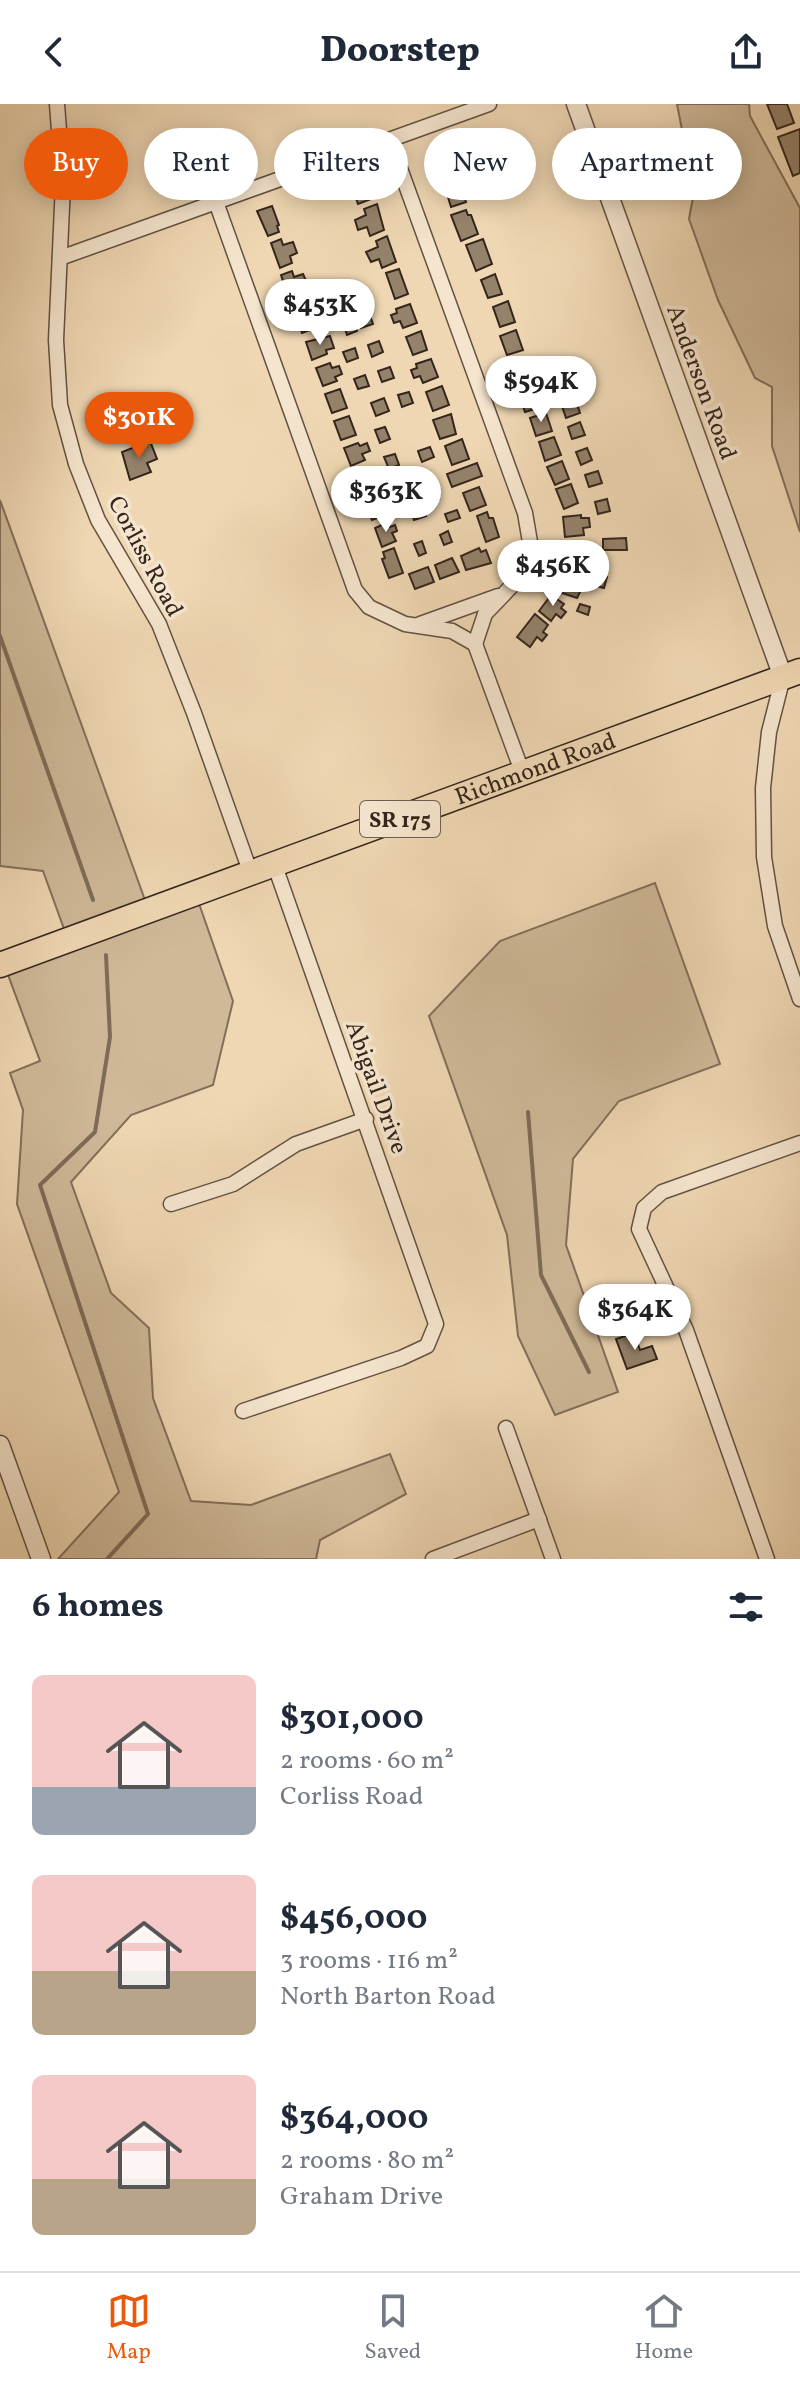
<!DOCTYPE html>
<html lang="en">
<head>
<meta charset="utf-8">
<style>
  :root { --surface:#fff; --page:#f6f6f7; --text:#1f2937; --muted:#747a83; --line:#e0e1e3; --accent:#ea580c }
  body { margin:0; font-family:Vollkorn,serif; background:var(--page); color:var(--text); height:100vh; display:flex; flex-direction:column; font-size:30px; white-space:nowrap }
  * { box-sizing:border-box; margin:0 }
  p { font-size:26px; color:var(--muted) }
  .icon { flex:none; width:44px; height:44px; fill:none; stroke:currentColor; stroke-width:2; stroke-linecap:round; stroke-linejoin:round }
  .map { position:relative; height:1455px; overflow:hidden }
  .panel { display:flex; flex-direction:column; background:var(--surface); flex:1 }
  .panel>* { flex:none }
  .guide { position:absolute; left:24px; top:24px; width:752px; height:72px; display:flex; gap:16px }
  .price { position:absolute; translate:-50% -68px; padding:0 18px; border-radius:28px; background:#fff; color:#222; font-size:26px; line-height:52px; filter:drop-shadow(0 2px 4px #0008) }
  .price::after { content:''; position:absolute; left:50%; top:48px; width:24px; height:18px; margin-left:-12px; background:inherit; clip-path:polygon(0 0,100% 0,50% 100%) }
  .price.active { background:var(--accent); color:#fff }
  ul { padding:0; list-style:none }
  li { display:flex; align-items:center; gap:24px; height:200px; padding:0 32px }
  li span { display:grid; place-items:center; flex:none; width:224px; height:160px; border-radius:12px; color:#555 }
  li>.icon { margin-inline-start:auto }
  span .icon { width:96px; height:96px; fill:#fffc; stroke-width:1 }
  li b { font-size:34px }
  h2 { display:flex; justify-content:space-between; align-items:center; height:96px; padding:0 32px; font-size:34px }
  .tag { padding:0 28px; border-radius:36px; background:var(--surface); box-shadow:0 4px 20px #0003; font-size:28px; line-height:72px }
  .tag.active { background:var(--accent); color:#fff }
  header { display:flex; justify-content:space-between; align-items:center; height:104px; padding:0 32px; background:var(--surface); font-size:36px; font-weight:800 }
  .tab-bar { display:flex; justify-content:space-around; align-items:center; height:112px; border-top:2px solid var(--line); background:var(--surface); font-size:22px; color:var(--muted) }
  .tab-bar a { display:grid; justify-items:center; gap:4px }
  .tab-bar .active { color:var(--accent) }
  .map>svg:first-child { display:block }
</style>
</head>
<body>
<header><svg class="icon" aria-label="back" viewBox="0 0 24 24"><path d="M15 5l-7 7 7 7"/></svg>Doorstep<svg class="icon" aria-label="share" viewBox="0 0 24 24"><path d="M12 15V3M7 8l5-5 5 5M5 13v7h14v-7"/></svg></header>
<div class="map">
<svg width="800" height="1455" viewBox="0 0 800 1455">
  <rect width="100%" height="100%" fill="#efd7b3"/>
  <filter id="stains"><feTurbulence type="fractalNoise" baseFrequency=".0025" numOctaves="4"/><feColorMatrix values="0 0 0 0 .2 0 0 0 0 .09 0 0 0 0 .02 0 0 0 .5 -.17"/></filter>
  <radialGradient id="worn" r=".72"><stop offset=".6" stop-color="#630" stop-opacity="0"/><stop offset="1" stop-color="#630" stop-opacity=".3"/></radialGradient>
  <g fill="#cfb999" stroke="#826f5a" stroke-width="2">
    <path d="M677,0H749L750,12L800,104V428L772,342V283L755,274L718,196L689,115L694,88Z"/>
    <path d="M0,396L149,807L196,791L233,897L213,981L131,1011L71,1078L111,1189L149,1224L153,1294L191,1397L251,1401L390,1350L406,1390L320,1436L316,1455H58L119,1388L17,1100L23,1006L10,969L40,957L4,860L68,836L43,767L0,762Z"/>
    <path d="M655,779L720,960L619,997L573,1055L566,1141L618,1288L555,1311L518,1232L507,1131L429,912L500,837Z"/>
  </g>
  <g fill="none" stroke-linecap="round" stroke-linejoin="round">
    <g stroke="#7e6b58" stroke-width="4">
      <path d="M0,532L93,796"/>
      <path d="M106,851L110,933L95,1028L40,1081L148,1410L107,1455"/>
      <path d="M528,1008L541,1171L589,1268"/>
    </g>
  </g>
  <g fill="#95826b" stroke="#34251c" stroke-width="2">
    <path d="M767,0H787L794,19L777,25Z"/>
    <path d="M800,25V69L793,72L778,33Z"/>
    <path d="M445,40L448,49L457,45L460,54L455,56L459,65L441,72L431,44Z"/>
    <path d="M364,69L374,94L358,100L349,74Z"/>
    <path d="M458,72L466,98L451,103L443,77Z"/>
    <path d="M377,100L384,126L370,132L367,123L358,126L355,116L366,111L364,105Z"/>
    <path d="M272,102L279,121L277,122L279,128L268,132L257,107Z"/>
    <path d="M466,106L468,111H471L478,130L461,137L451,111Z"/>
    <path d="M387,132L396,158L382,164L379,155L371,158L366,148L378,143L376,137Z"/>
    <path d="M281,135L283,141L293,138L297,149L290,152L292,159L280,164L271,139Z"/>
    <path d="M483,135L492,160L476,167L466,141Z"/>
    <path d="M399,165L408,190L395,195L386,169Z"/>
    <path d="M292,167L294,173L303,170L308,181L300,184L303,192L290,197L281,171Z"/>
    <path d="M495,170L502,190L488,194L481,176Z"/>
    <path d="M312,196L314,203L310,205L315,224L302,229L293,203Z"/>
    <path d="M508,197L515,218L500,223L493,203Z"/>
    <path d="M410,200L417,219L403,224L400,217L394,219L391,211L397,209L396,205Z"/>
    <path d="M369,209L373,220L361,224L357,213Z"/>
    <path d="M353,214L357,227L347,231L343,218Z"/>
    <path d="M516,226L523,246L507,251L500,232Z"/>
    <path d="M421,227L427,246L413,251L406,233Z"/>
    <path d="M330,232L334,244L326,246L327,250L312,256L306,238Z"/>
    <path d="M379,237L383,248L372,253L368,241Z"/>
    <path d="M355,244L358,254L347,258L343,248Z"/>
    <path d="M431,255L438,273L423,279L420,272L414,274L411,266L417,264L416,260Z"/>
    <path d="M525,255L527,259L534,256L537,263L529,267L532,274L516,280L509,262Z"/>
    <path d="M330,259L332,264L339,262L342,270L335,273L337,277L323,282L316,264Z"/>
    <path d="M390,263L394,274L382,278L378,267Z"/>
    <path d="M365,271L369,282L358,285L354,275Z"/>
    <path d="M442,282L449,301L433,307L426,288Z"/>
    <path d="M535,284L541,303L525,308L519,289Z"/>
    <path d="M340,285L347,304L332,309L325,290Z"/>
    <path d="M409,288L413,299L402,303L398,291Z"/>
    <path d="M384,294L389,307L376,312L371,299Z"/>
    <path d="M575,294L580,309L566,314L561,299Z"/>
    <path d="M546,309L552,327L536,332L530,314Z"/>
    <path d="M451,310L456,330L440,335L433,316Z"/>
    <path d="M349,312L356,331L341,336L334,317Z"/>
    <path d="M580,318L585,331L572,335L568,323Z"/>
    <path d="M385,323L390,335L380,339L375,326Z"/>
    <path d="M554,333L561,351L545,357L539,338Z"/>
    <path d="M462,335L469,355L452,361L445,342Z"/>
    <path d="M150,337L157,355L147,359L151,368L130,376L122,348Z"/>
    <path d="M358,339L360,342L367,339L370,347L362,350L365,356L351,362L344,344Z"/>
    <path d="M430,343L434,353L422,358L418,347Z"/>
    <path d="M587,344L592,356L581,361L576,348Z"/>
    <path d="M395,350L399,361L389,365L384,353Z"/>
    <path d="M562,357L569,375L555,381L547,363Z"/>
    <path d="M477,359L482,372L452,383L447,370Z"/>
    <path d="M368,366L374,384L360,390L353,371Z"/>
    <path d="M598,367L602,379L589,383L585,371Z"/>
    <path d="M413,374L417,385L404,390L400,379Z"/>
    <path d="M571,380L578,399L564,405L556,385Z"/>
    <path d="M434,383L439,395L426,400L421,387Z"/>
    <path d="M479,383L486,401L470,407L463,389Z"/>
    <path d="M386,388L390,400L383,402L386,411L372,416L364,397Z"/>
    <path d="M607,395L610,407L598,410L595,398Z"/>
    <path d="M423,401L426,412L414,416L410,405Z"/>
    <path d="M457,406L460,414L448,418L445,410Z"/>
    <path d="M487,408L489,414H493L499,433L486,438L477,412Z"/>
    <path d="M581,411V414H589L590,423L583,424L584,431L565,433L563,413Z"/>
    <path d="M389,418L390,423L395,421L397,427L392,429L396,437L382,443L375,424Z"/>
    <path d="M448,427L452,438L444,441L440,431Z"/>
    <path d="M626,434L627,446H603V435Z"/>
    <path d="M422,437L426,449L419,452L414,440Z"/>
    <path d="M565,439L584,441V447H589V455H581L580,463L563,462Z"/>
    <path d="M394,444L403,469L389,474L382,455L385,454L383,448Z"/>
    <path d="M479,444L481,448L486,446L491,459L466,466L461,452Z"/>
    <path d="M452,454L459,468L440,475L435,461Z"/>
    <path d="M428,463L434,478L415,485L409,470Z"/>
    <path d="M562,467L576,474L574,478L583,482L577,494L553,486Z"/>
    <path d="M595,470L607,473L604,484L592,481Z"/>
    <path d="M551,491L564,500L561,504L566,508L561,514L556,510L551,517L539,507Z"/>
    <path d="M580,500L590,503L588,511L577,507Z"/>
    <path d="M535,510L548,521L543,528L547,531L542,537L537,533L530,543L517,533Z"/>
    <path d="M634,1229L640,1246L652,1242L657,1255L627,1265L616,1235Z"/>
  </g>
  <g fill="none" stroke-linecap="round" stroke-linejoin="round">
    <g stroke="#635242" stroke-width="17">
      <g id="minor">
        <path d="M57,0L63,80L56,236L60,301L76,360L98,416L159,520L194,609L251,770"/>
        <path d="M390,37L525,409L530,438L525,468L485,510L475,540"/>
        <path d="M216,98L355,486L369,503L405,520L452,527L475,540"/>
        <path d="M60,154L489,0"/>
        <path d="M420,520L498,492"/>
        <path d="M475,540L523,670"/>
        <path d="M783,573L769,628L763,684L764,753L775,822L800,895"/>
        <path d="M171,1100L233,1080L296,1040L366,1015"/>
        <path d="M243,1307L401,1254L427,1242L436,1220L275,762"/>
        <path d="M506,1324L553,1455"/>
        <path d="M433,1455L539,1415"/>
        <path d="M767,1455L686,1226L639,1125L644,1104L662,1088L800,1039"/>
      </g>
    </g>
    <g stroke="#635242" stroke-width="21">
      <g id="tertiary">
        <path d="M576,0L783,573"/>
        <path d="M0,1341L41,1455"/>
      </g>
    </g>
    <g stroke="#34251c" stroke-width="27">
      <g id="primary">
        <path id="s1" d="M0,861L800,567"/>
      </g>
    </g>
    <use href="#minor" stroke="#f5e5ce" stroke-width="14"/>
    <use href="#tertiary" stroke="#f5e5ce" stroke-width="18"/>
    <use href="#primary" stroke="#efd7b3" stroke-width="24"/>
  </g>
  <g text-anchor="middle" stroke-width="7" stroke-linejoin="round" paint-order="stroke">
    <rect fill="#f5e5ce" stroke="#6e5f51" stroke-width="2" x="360" y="697" width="80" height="36" rx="6"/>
    <g font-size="22" font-weight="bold" fill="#34251c">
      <text x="400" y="723">SR 175</text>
    </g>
    <g font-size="24" fill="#34251c" stroke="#f5e5ce">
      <text transform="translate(702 278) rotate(70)" y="8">Anderson Road</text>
      <text transform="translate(146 452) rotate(62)" y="8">Corliss Road</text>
      <text dy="8" stroke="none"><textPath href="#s1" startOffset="570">Richmond Road</textPath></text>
      <text transform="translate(377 983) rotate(70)" y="8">Abigail Drive</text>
    </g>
  </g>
  <rect width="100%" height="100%" filter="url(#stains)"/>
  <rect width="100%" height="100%" fill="url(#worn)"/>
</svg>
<b class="price" style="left:320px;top:243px">$453K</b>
<b class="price" style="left:541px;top:320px">$594K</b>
<b class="price active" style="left:139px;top:356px">$301K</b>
<b class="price" style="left:386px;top:430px">$363K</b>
<b class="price" style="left:553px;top:504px">$456K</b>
<b class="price" style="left:635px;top:1248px">$364K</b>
<div class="guide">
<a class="tag active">Buy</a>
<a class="tag">Rent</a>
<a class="tag">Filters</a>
<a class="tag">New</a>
<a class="tag">Apartment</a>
</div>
</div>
<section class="panel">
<h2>6 homes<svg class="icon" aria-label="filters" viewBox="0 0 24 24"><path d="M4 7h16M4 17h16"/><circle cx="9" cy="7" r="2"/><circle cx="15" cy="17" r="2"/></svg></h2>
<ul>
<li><span style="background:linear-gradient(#f6c9c9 70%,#9aa5b1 0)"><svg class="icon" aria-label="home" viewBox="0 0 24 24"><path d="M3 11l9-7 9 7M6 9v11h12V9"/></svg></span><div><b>$301,000</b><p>2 rooms · 60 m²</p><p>Corliss Road</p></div></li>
<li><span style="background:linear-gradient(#f6c9c9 60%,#b9a48a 0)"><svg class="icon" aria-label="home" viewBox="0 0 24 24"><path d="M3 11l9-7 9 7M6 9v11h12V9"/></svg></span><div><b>$456,000</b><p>3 rooms · 116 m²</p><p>North Barton Road</p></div></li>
<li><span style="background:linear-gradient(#f6c9c9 65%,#b9a48a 0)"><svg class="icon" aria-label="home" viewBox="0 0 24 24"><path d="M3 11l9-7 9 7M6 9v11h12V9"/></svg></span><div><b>$364,000</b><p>2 rooms · 80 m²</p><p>Graham Drive</p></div></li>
</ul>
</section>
<nav class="tab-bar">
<a class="active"><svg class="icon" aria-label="map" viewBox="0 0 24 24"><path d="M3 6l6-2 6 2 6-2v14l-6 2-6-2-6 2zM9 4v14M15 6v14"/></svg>Map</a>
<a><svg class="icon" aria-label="saved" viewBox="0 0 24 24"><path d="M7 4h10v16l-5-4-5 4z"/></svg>Saved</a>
<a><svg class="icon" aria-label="home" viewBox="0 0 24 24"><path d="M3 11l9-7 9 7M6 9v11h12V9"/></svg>Home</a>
</nav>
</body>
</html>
